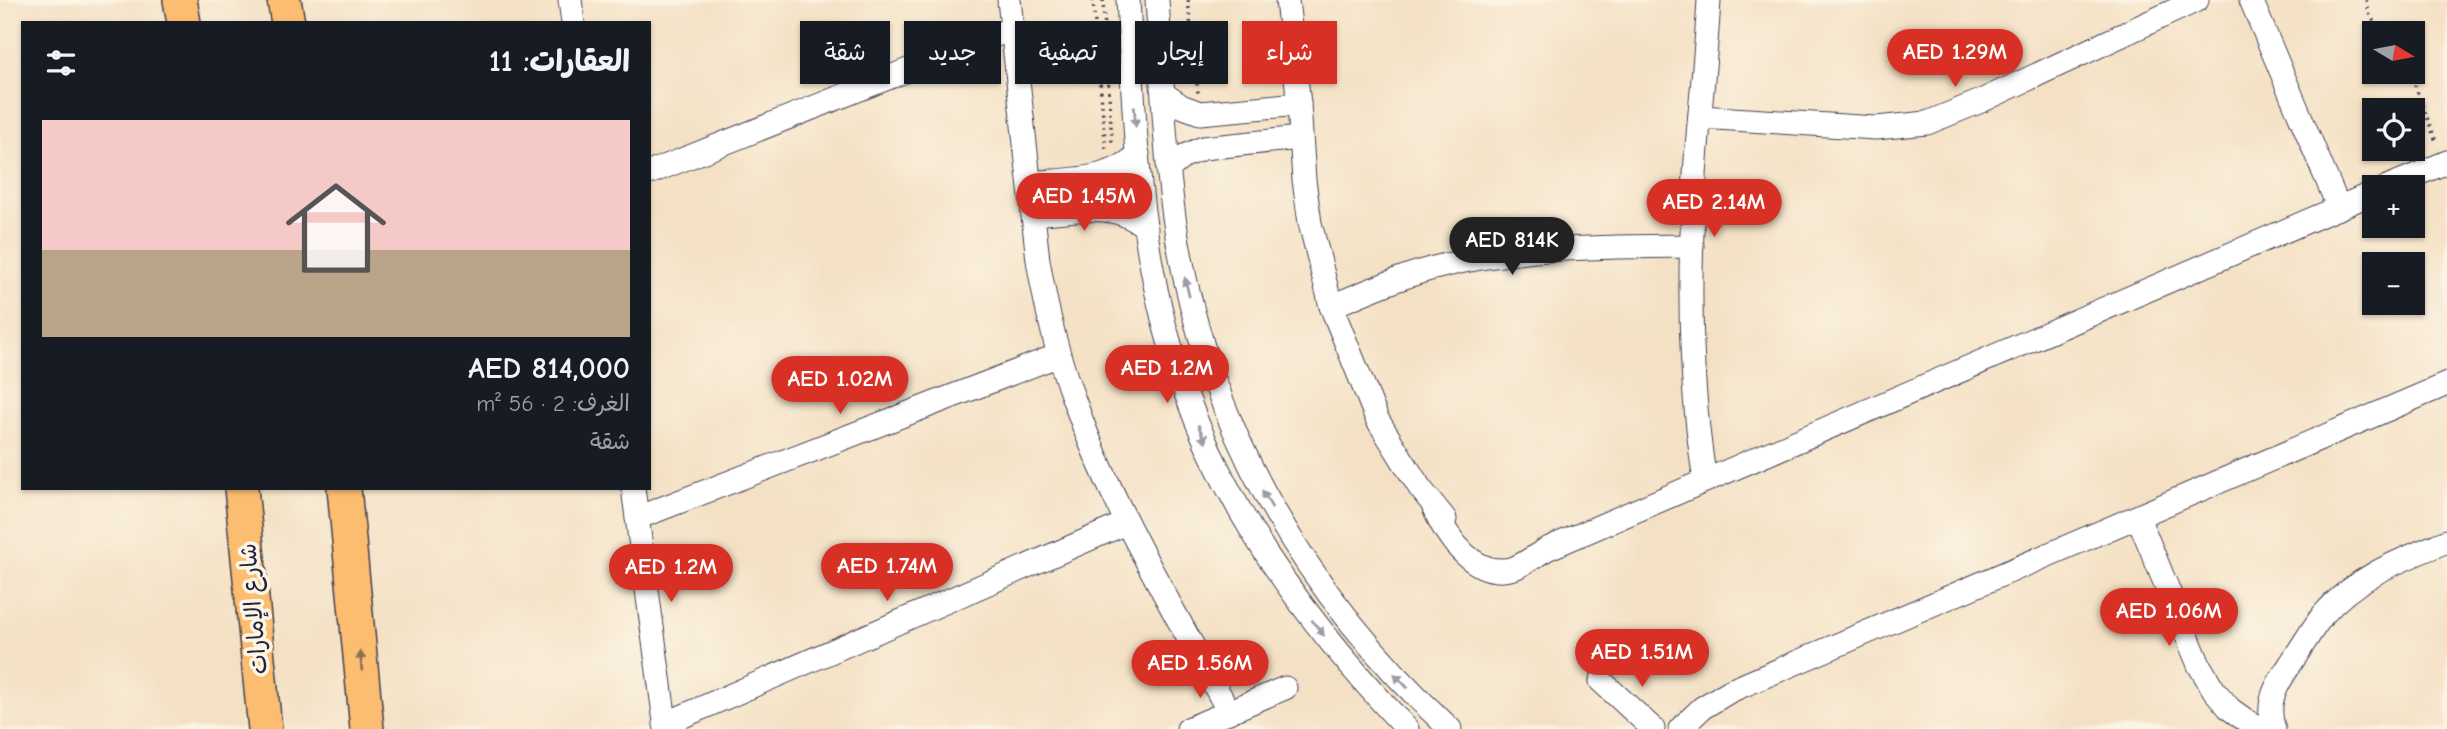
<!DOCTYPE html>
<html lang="ar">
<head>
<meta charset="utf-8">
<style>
  :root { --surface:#171b24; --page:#20242c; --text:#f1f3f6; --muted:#9ea1a6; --accent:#d93025 }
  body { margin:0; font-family:"Comic Neue","Playpen Sans Arabic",sans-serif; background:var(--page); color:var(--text); direction:rtl; height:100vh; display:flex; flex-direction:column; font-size:26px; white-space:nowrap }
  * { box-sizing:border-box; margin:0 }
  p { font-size:23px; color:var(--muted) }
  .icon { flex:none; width:38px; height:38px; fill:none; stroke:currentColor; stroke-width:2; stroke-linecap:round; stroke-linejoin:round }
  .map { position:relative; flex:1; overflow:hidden; direction:ltr }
  .drawer { position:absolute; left:21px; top:21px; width:630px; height:469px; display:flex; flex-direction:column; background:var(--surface); border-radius:0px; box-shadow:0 2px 5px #0004; direction:rtl }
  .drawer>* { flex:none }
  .top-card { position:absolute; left:672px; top:21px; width:665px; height:63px; direction:rtl; display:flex; gap:14px }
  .needle { width:46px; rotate:100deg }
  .controls { position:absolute; left:2362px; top:21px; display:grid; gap:14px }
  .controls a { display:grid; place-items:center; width:63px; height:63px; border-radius:0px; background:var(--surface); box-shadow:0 2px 5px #0004; font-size:35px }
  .price { position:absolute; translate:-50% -60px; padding:0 16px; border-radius:24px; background:var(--accent); color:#fff; font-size:23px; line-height:46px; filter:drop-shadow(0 2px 4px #0008) }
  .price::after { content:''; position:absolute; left:50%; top:42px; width:21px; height:16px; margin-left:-10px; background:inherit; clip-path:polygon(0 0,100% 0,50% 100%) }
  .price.active { background:#222; color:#fff }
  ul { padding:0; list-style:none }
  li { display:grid; align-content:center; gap:14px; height:371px; padding:0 21px }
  li span { display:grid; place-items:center; height:217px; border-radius:0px; color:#555 }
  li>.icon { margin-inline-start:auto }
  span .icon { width:126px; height:126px; fill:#fffc; stroke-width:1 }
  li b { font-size:30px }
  h2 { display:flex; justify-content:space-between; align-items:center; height:84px; padding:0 21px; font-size:30px }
  .chip { padding:0 24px; border-radius:0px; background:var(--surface); box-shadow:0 2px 5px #0004; font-size:24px; line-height:63px }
  .chip.active { background:var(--accent); color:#fff }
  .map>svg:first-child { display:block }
</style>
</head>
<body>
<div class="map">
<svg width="2447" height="729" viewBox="0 0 2447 729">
  <rect width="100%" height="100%" fill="#fcf5e5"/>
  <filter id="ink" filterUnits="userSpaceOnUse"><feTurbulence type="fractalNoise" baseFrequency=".0143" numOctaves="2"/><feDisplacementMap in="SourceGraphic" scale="14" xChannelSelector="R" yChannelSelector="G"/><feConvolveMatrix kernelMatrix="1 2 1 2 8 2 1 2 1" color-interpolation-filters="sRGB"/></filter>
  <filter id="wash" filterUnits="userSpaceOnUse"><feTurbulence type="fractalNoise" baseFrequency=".00686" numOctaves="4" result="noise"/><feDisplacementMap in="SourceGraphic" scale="28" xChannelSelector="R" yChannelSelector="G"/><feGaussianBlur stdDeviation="1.57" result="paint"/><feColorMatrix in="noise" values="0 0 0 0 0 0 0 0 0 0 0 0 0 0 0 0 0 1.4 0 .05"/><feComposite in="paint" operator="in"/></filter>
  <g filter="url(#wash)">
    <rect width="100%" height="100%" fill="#f4e1c5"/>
  </g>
  <g filter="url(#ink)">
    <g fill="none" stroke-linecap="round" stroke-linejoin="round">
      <g stroke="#423f50" stroke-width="25">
        <g id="minor">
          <path d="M570,0L573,23"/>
          <path d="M1009,0L1038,260C1046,308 1057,355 1074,400C1113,510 1174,610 1229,712"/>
          <path d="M1128,0C1133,86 1135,173 1150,258C1183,451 1276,590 1407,729"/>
          <path d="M1157,0C1162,72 1164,145 1174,217C1203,420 1301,591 1450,729"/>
          <path d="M1287,0L1299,104L1304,180L1310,223L1331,306L1377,419L1420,488L1445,519"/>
          <path d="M2251,0L2339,208"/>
          <path d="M1164,94L1181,106L1200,113L1299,104"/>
          <path d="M1700,117L1876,128L1927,123L1981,101L2197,0"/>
          <path d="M1168,169L1184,156L1203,148L1300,138"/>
          <path d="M649,173L1011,29"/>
          <path d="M1030,183C1066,179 1111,182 1138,154"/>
          <path d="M2387,187L2447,162"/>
          <path d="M1033,214C1071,212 1116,199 1146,228"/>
          <path d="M1331,306C1367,292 1403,275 1442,266C1523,246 1609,247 1692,246"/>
          <path d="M1705,481C1688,375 1688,267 1696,160C1700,107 1706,54 1709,0"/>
          <path d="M633,488L666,729"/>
          <path d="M1434,508C1447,538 1475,580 1514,568C1525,564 1536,555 1547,549L2375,192"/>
          <path d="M2138,517L2199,665L2214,690L2230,709L2258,729"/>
          <path d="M637,518L1059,355"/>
          <path d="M1601,681L1653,729"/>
          <path d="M665,724L1126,523"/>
          <path d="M1188,729L1285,688"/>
          <path d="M1680,729L1702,708L1730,691L2447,384"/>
          <path d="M2274,729C2264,701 2278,683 2293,660C2303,645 2312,629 2323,615C2356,576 2401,560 2447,541"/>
        </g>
      </g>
      <g stroke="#423f50" stroke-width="36">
        <g id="highway">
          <path d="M180,0L184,23"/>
          <path d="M284,0L288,23"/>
          <path d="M241,488L265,729"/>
          <path d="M344,488L367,729"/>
        </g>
      </g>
      <g stroke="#423f50" stroke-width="3.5" stroke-dasharray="2 5" stroke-linecap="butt">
        <path d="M1093,0L1106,151"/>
        <path d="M1103,0L1112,142"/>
        <path d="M1188,0L1198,93"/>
        <path d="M2366,0L2370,16L2382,33"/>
        <path d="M2410,72L2437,144"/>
      </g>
      <use href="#minor" stroke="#fff" stroke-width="23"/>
      <use href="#highway" stroke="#fcbd6f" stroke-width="33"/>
    </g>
    <defs><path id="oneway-solid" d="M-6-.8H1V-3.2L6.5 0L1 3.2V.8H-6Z" transform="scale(1.75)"/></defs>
    <g fill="#9c9ca7">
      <use href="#oneway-solid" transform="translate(1135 117) rotate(86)"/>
      <use href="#oneway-solid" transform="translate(1187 287) rotate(-103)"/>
      <use href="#oneway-solid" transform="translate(1202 434) rotate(67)"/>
      <use href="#oneway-solid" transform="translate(1267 499) rotate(-119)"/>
      <use href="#oneway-solid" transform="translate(1318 628) rotate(52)"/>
      <use href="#oneway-solid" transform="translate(1401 681) rotate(-134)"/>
    </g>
    <use fill="#8f7055" href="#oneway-solid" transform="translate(361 661) rotate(-95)"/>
  </g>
  <g text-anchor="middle" stroke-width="7" stroke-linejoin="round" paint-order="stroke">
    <g font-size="23" fill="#22223b" stroke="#fcf5e5">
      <text transform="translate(253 609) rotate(-95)" y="8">شارع الإمارات</text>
    </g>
  </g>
</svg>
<div class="controls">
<a><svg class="needle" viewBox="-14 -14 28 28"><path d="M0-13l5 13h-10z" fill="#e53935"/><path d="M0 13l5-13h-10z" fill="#9ea1a6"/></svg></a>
<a><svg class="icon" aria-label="locate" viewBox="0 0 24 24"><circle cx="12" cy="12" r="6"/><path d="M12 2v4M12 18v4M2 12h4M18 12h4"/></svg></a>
<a>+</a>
<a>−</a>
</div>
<b class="price" style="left:1955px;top:89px">AED 1.29M</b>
<b class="price" style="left:1084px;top:233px">AED 1.45M</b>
<b class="price" style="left:1714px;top:239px">AED 2.14M</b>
<b class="price active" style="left:1512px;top:277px">AED 814K</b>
<b class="price" style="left:1167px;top:405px">AED 1.2M</b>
<b class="price" style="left:840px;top:416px">AED 1.02M</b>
<b class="price" style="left:887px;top:603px">AED 1.74M</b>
<b class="price" style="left:671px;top:604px">AED 1.2M</b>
<b class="price" style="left:2169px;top:648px">AED 1.06M</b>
<b class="price" style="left:1642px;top:689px">AED 1.51M</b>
<b class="price" style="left:1200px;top:700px">AED 1.56M</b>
<div class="top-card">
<a class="chip active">شراء</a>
<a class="chip">إيجار</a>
<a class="chip">تصفية</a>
<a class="chip">جديد</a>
<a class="chip">شقة</a>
</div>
<section class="drawer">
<h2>العقارات: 11<svg class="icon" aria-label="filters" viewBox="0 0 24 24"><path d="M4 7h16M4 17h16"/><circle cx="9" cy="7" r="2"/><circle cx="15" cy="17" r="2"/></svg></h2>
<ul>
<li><span style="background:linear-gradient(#f6c9c9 60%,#b9a48a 0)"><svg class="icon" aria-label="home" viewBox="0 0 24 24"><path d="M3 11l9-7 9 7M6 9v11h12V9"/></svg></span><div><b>AED 814,000</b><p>الغرف: 2 · 56 m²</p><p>شقة</p></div></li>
</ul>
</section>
</div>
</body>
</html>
